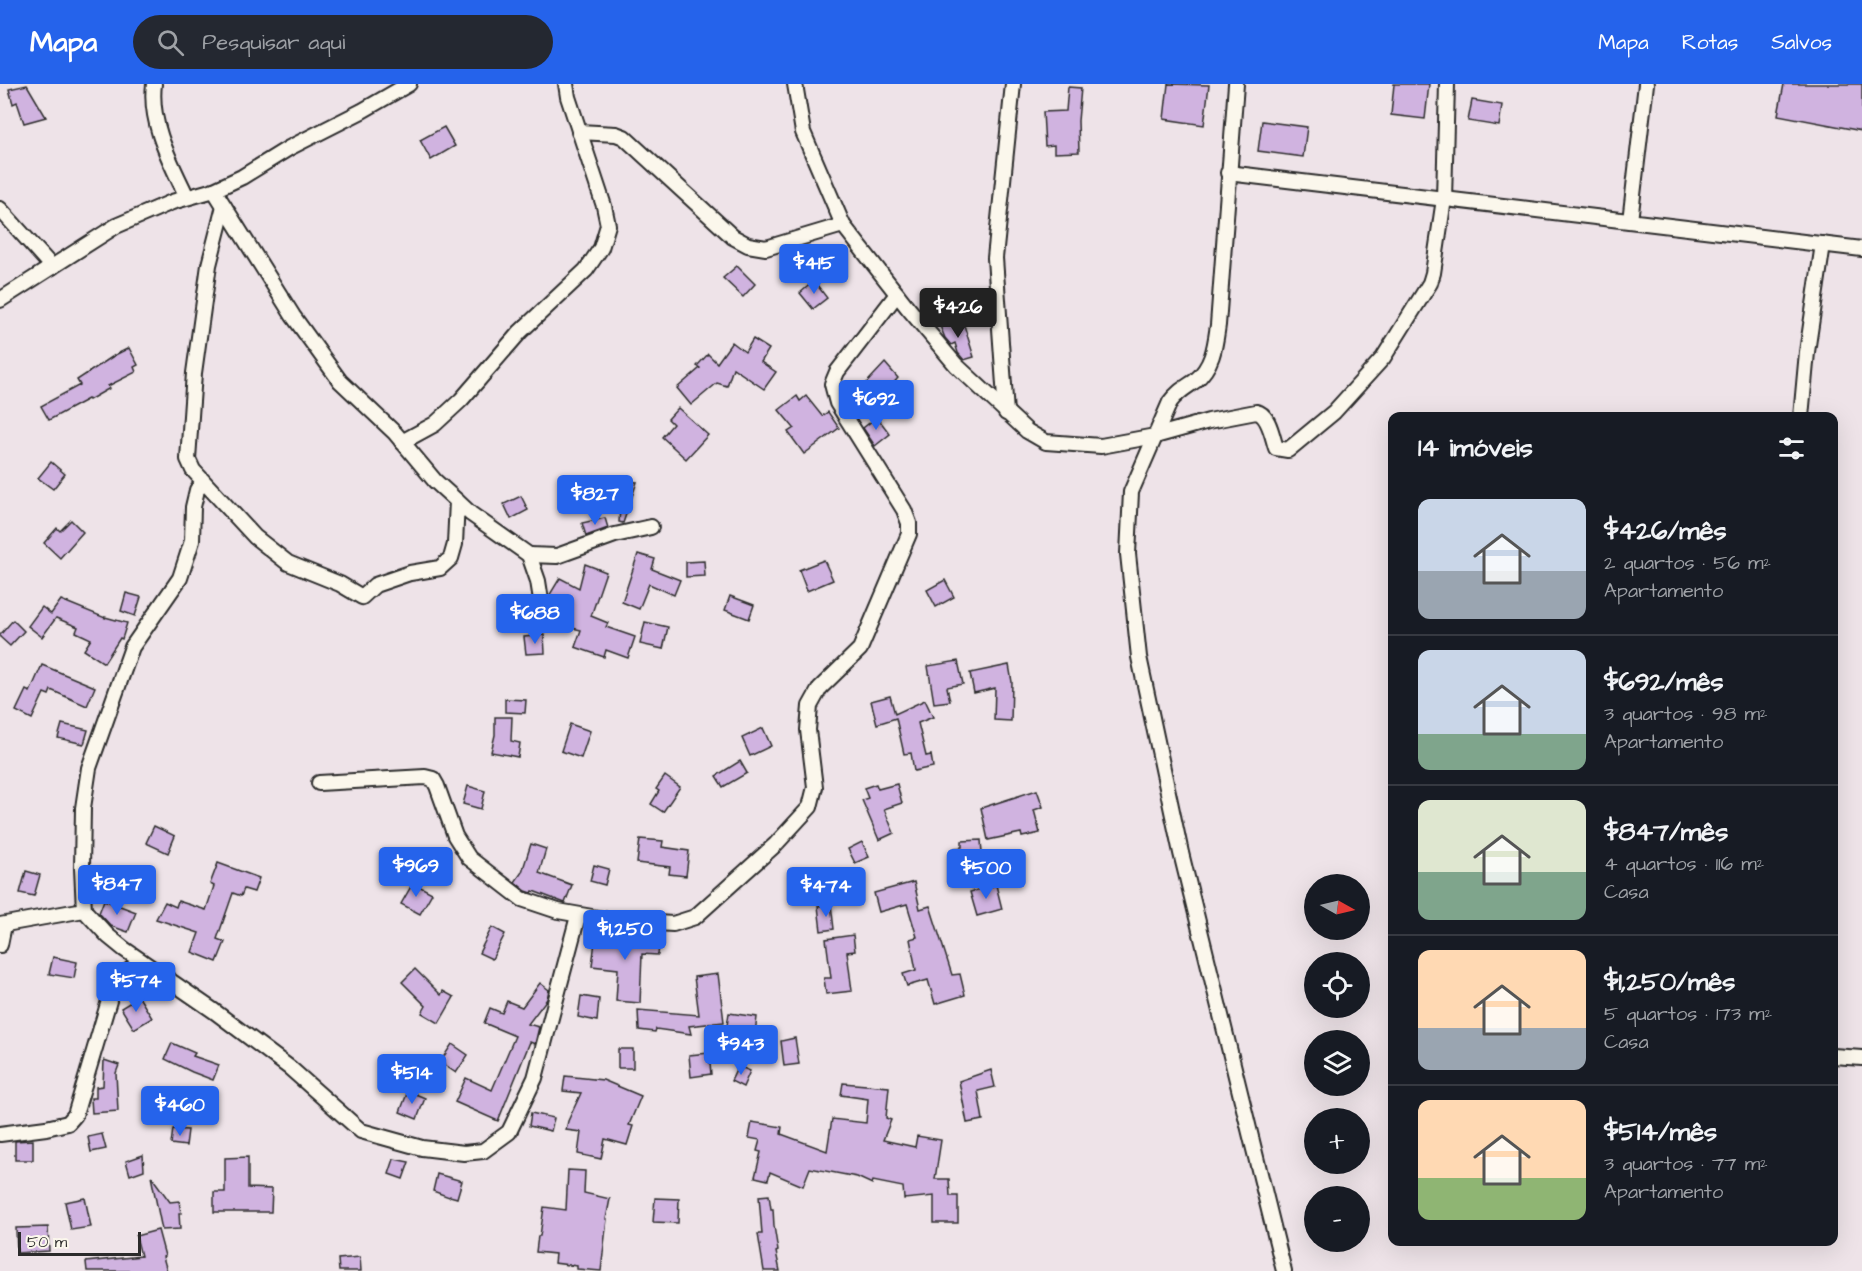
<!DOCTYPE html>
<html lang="pt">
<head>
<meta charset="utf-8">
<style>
  :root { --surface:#171b24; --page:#242831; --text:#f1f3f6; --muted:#9ea1a6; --line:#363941; --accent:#2563eb }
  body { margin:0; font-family:"Architects Daughter",sans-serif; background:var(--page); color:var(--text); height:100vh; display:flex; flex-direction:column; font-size:22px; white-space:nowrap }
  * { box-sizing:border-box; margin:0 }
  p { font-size:20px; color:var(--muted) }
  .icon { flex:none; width:33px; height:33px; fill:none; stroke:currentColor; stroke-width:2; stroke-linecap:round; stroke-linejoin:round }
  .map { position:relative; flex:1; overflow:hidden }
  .sheet { position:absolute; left:1388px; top:328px; width:450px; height:834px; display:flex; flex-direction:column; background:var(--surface); border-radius:12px; box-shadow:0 6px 24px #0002 }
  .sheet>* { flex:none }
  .needle { width:39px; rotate:98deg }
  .fabs { position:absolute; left:1304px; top:790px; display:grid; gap:12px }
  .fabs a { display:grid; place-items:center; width:66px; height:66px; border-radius:50%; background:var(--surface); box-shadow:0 6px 24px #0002; font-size:30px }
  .scale { position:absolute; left:18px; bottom:15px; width:123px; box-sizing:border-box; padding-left:6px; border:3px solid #2b2b2b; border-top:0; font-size:16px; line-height:21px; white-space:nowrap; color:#2b2b2b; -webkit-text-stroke:4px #fbf7ec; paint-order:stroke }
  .price { position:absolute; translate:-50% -51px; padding:0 14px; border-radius:6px; background:var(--accent); color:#fff; font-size:20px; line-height:39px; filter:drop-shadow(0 2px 3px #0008) }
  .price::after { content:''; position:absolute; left:50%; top:36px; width:18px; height:14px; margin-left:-9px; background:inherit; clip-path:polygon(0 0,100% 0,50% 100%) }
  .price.current { background:#222; color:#fff }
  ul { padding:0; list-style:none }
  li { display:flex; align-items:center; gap:18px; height:150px; padding:0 30px }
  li+li { border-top:2px solid var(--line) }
  li span { display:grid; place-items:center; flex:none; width:168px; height:120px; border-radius:12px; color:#555 }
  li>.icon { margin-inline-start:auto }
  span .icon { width:72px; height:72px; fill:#fffc; stroke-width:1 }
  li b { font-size:26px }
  h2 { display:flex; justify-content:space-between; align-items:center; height:72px; padding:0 30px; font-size:26px }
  header { display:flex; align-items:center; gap:36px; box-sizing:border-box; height:84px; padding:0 30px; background:var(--accent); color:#fff }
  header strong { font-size:28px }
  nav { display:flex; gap:33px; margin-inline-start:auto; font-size:21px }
  .search { width:420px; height:54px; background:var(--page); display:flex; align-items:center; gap:15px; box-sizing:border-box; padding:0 21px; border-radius:33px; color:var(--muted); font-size:22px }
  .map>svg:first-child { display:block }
</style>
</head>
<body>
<header>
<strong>Mapa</strong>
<div class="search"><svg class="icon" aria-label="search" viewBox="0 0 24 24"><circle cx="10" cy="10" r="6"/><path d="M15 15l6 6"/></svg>Pesquisar aqui</div>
<nav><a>Mapa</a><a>Rotas</a><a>Salvos</a></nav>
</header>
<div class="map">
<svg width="1862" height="1187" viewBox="0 0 1862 1187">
  <rect width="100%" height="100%" fill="#eee3e8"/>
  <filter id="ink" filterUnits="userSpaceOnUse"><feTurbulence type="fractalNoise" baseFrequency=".0167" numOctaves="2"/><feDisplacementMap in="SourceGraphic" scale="12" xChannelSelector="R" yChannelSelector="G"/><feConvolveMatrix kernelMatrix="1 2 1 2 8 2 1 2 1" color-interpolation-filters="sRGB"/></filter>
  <g filter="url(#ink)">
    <g fill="#d0b3e0" stroke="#2b2b2b" stroke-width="1.5">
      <path d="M1168,0L1209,1L1204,41L1164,35Z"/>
      <path d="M1394,0H1429L1425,35L1391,31Z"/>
      <path d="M1784,0H1862V47L1778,31Z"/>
      <path d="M27,1L46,33L24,39L17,18L13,20L9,5Z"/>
      <path d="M1068,3L1081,4L1078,37L1079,68L1054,69V61L1045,62L1043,28L1066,27Z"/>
      <path d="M1472,16L1502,21L1499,42L1468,37Z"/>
      <path d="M1262,37L1307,43L1303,73L1258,67Z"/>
      <path d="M444,43L455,62L431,76L420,56Z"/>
      <path d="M737,182L755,200L743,213L723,194Z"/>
      <path d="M814,197L827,214L813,225L800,209Z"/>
      <path d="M954,236L958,244L964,241L974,273L964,276L958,269L955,259L951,261L945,254L940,242Z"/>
      <path d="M753,255L769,265L761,278L776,288L764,305L733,284L727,302L717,299L691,321L677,304L700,284L697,282L708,270L717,279L732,258L745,268Z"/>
      <path d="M129,264L138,281L134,283L136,288L108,302L110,304L89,316L88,315L49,336L41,322L80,301L77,296L115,271Z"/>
      <path d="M885,279L898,294L873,322L858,308Z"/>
      <path d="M797,312L800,317L806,312L822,332L828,328L839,344L804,370L788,348L794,344L779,326Z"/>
      <path d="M678,324L708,351L686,375L662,353L673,340L668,335Z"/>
      <path d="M877,333L890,350L875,362L863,344Z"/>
      <path d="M51,378L65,390L53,405L38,394Z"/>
      <path d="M622,397L637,398L623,439L619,438Z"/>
      <path d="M521,412L528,426L511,435L504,420Z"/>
      <path d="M605,434L608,444L586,452L582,439Z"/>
      <path d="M71,436L83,448L60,474L44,459L57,444L60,447Z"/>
      <path d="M638,470L655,475L652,485L680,496L674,511L649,500L639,525L622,518Z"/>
      <path d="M824,476L833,496L807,507L799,486Z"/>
      <path d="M704,477L705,492L686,493V478Z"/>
      <path d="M585,480L606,488L591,532L608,539L606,543L635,553L628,574L606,566L604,573L575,563L581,546L564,542L568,529L551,520L549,512L560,494L579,504Z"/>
      <path d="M945,496L954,513L936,523L927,506Z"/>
      <path d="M126,509L141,513L135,532L121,527Z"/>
      <path d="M730,512L754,521L749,535L725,526Z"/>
      <path d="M61,516L105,534V533L127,539L122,555L120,554L104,579L84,566L91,555L76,548L78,543L56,534L42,553L28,542L42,523L51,530Z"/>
      <path d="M13,536L24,547L10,562L0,553V551Z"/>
      <path d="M645,538L668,543L663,565L640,560Z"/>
      <path d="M544,551L545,569L526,570L524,553Z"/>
      <path d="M958,577L963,600L947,603L950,617L934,619L928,582Z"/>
      <path d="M42,581L95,603L87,622L51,606L49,611L44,609L32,635L16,627L26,606L30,608Z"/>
      <path d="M1009,581L1012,598L1011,637L994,636L995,604L974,609L970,589Z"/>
      <path d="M890,612L895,630L925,616L933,633L918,639L926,672L931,671L933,683L914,687L911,669L904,670L896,634L877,640L871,617Z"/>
      <path d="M505,615L526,616L525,629L505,628Z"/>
      <path d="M495,633H512L511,657L520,659L518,673L491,668L495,651Z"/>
      <path d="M62,640L88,646L84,660L58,654Z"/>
      <path d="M570,640L590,647L581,674L561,667Z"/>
      <path d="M763,644L771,662L750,672L742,654Z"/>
      <path d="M740,677L747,689L723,703L716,692Z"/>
      <path d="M665,692L680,703L663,728L651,720L659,707L656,705Z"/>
      <path d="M876,700L878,705L897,700L902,719L884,725L894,749L879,756L862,716L868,714L864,704Z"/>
      <path d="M468,702L485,707L481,725L463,720Z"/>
      <path d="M1037,706L1043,723L1034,726L1040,749L1022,753L1021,749L988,756L981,724Z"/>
      <path d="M154,742L175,752L168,769L146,759Z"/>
      <path d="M640,755L663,757L662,763L689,767L686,792L669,790L670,783L637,779Z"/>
      <path d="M981,756L983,782L957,784L955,764L962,763V757Z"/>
      <path d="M862,758L869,773L855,779L848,765Z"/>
      <path d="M531,760L546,765L539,789L572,801L565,819L533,807L532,809L526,807L515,798L522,788Z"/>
      <path d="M218,779L259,794L254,808L244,805L241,812L233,809L217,855L225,858L217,878L192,868L199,849L156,835L165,818L176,823L178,817L206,826L214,802L210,800Z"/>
      <path d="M594,781L609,785L605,801L590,797Z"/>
      <path d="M26,787L40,791L34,812L20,809Z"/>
      <path d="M914,798L920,825L930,822L952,891L960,890L965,911L935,920L928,896L907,902L903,890L916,886L910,855L917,853L907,820L879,828L874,809Z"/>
      <path d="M413,799L432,809L420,830L401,820Z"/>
      <path d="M996,801L1002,825L977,832L970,808Z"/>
      <path d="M104,816L136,828L128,848L111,842L99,829Z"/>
      <path d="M831,820L834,845L821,847L818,822Z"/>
      <path d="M492,843L505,850L492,875L479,869Z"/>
      <path d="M596,849L640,854L641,851L660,853L658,871L642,870L640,919L616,917L618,885L592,882Z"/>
      <path d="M853,851L855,867L847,868L852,907L826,910L824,894H831L826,855Z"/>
      <path d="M53,873L77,878L74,894L49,890Z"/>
      <path d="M415,885L441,911L443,907L454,913L439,939L422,929L426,922L402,898Z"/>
      <path d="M718,890L724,938L689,942L691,950L656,945L655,948L639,946L638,926L699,931L694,893Z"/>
      <path d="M540,899L549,906L547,915L528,940L539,943L535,960L530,958L498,1037L455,1018L466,994L492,1006L515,952L484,939L490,924L502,929L507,917L522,923Z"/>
      <path d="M581,912L599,915L597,937L578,933Z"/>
      <path d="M139,913L152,934L134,945L121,924Z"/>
      <path d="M729,929L757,933L754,958L725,954Z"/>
      <path d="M795,954L799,980L784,982L781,957Z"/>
      <path d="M172,959L195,969L193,972L219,981L213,996L192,988L165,975Z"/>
      <path d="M452,960L468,971L456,989L440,978Z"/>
      <rect x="618" y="965" width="15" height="19"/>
      <path d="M709,969L711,990L691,993L689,971Z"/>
      <path d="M104,976L119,981L116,989L118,1027L92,1029L91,1014H96V1003L103,1002Z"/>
      <path d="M738,982L750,987L743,1003L731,997Z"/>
      <path d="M991,986L995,1003L978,1007L983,1036L967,1039L959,997Z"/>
      <path d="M565,992L603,996L641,1012L629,1041L633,1042L627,1061L605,1055L601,1075L578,1070L581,1048L566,1046L568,1037L581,1009L563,1007Z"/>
      <path d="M843,999L889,1003L886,1034L891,1036L883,1056L915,1063L917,1052L941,1056L935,1095H949L950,1112H958V1139H934V1112L904,1115L903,1103L873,1097L872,1100L857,1093L810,1084L803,1102L770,1088L768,1096L755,1093L761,1068L757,1067L760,1056L749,1054L752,1038L782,1043L781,1050L827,1067L832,1035L866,1039L868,1015L841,1011Z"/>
      <path d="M408,1007L425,1014L417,1035L400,1028Z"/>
      <path d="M531,1029L554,1034L551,1047L529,1042Z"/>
      <path d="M173,1045L188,1046L186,1062L171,1060Z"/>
      <path d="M102,1050L106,1065L91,1068L88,1053Z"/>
      <path d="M33,1056V1076H15V1057Z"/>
      <path d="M143,1071L144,1086L130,1091L126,1077Z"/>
      <path d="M248,1073V1104L272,1105L271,1128H214V1108H225V1074Z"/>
      <path d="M394,1075L409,1078L403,1095L389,1090Z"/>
      <path d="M568,1086L585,1087L584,1109L610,1115L606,1135H607L601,1187L577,1185V1182L554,1179L555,1170L536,1168L538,1152H540L544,1123L566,1126Z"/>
      <path d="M437,1090L462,1097L457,1114L450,1112L449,1113L433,1107Z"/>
      <path d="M151,1092L170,1118L179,1117L181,1129H179L180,1145L162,1146Z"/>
      <path d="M769,1111L771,1125H773L774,1142L778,1167L776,1168L780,1187H764L758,1150H762L759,1112Z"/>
      <path d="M85,1114L91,1143L71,1146L65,1118Z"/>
      <path d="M655,1114L679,1115L678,1139L653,1138Z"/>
      <path d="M48,1143L49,1167L17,1169L16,1144Z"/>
      <path d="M158,1146L165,1172L163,1173L167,1187H87L86,1178L141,1172L136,1152Z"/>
      <path d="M360,1173L361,1187H339L338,1175Z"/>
    </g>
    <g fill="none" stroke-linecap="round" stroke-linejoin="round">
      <g stroke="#2b2b2b" stroke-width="18">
        <g id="minor">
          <path d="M154,0C149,40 171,79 187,113"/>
          <path d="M795,0L803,48L843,141L908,224L956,281L1027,347L1046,358L1101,362L1155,352L1209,337L1256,328C1269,330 1272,352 1276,364L1288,366L1334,328L1383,274L1430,199L1433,189L1444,115L1447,0"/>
          <path d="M1236,0L1218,241C1215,262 1213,282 1195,297C1185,304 1177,308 1170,318L1131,408L1128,470L1139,573L1181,769L1284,1187"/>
          <path d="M579,48L616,50L624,53L733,153L748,161L766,164L843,141"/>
          <path d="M1228,89L1862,165"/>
          <path d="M214,106L293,232L340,297L395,349L435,397L457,417L471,430L529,471L538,497L544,535"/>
          <path d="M224,122L209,181L194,289L188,375L193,386L255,453L288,479L340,500L362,513L375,501L410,489L440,484L451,474L455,460L457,417"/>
          <path d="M0,125L52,183"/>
          <path d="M1630,137L1646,0"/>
          <path d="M0,216L116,142L172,118L214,106L242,93L289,64L362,27L409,0"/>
          <path d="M1006,329L995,174L1013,0"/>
          <path d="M1801,333L1807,268L1823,160"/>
          <path d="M402,358L435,340L461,316L520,248L586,186L601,164L608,141L604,122L568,13L566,0"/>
          <path d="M203,398L197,406L193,423L192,457L180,494L132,563L89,684L83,724L82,784L84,826L108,852L124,865L214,927L290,984L361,1047L422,1064L464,1069L483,1067L509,1048L535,994L578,832"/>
          <path d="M529,471L557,472L615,451L651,443"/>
          <path d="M319,699L425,693L433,695L437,702L455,752L469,774L522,815L558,827L609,836L673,840L695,833L775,761L810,723L815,703L808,646L810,622L820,604L860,565L909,450V439L904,426L837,319L832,300L837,288L897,210"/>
          <path d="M0,841L84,826"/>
          <path d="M0,861L4,841"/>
          <path d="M1833,972L1862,974"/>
          <path d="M0,1050L46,1044L68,1039L75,1031L111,910L117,896L141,877"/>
        </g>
      </g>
      <use href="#minor" stroke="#fbf7ec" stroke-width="14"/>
    </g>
  </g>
</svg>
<div class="fabs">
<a><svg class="needle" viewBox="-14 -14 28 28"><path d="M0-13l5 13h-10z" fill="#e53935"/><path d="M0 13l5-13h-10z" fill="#9ea1a6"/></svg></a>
<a><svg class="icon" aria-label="locate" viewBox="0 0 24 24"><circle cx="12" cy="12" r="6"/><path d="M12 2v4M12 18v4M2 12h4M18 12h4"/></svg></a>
<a><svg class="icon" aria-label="layers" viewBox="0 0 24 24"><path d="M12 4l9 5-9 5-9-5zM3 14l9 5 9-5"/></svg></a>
<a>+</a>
<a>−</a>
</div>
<div class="scale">50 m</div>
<b class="price" style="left:814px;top:211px">$415</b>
<b class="price current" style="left:958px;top:255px">$426</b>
<b class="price" style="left:876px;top:347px">$692</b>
<b class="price" style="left:595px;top:442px">$827</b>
<b class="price" style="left:535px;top:561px">$688</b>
<b class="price" style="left:416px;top:814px">$969</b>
<b class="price" style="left:986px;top:816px">$500</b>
<b class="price" style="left:117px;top:832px">$847</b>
<b class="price" style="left:826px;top:834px">$474</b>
<b class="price" style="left:625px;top:877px">$1,250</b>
<b class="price" style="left:136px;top:929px">$574</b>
<b class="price" style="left:741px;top:992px">$943</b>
<b class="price" style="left:412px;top:1021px">$514</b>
<b class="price" style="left:180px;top:1053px">$460</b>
<section class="sheet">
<h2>14 imóveis<svg class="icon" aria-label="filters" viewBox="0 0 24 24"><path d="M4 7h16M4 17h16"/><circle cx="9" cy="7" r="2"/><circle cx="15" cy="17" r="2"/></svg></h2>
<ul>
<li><span style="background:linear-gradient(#c9d6e8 60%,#9aa5b1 0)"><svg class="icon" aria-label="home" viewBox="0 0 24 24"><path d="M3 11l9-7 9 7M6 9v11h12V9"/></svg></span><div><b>$426/mês</b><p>2 quartos · 56 m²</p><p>Apartamento</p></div></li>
<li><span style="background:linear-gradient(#c9d6e8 70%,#7fa58c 0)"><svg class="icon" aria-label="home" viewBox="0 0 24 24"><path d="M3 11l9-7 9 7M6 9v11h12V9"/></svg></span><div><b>$692/mês</b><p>3 quartos · 98 m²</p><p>Apartamento</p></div></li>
<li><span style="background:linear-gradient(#dfe7d0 60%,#7fa58c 0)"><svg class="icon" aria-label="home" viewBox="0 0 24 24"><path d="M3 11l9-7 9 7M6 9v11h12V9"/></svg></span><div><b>$847/mês</b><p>4 quartos · 116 m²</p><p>Casa</p></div></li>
<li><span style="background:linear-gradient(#ffd9b3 65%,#9aa5b1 0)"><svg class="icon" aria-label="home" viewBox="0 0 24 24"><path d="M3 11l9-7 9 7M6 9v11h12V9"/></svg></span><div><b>$1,250/mês</b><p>5 quartos · 173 m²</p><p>Casa</p></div></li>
<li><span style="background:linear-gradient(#ffd9b3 65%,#8fb573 0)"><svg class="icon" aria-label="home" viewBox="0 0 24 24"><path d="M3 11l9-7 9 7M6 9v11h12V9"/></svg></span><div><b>$514/mês</b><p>3 quartos · 77 m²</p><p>Apartamento</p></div></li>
</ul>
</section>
</div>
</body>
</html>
